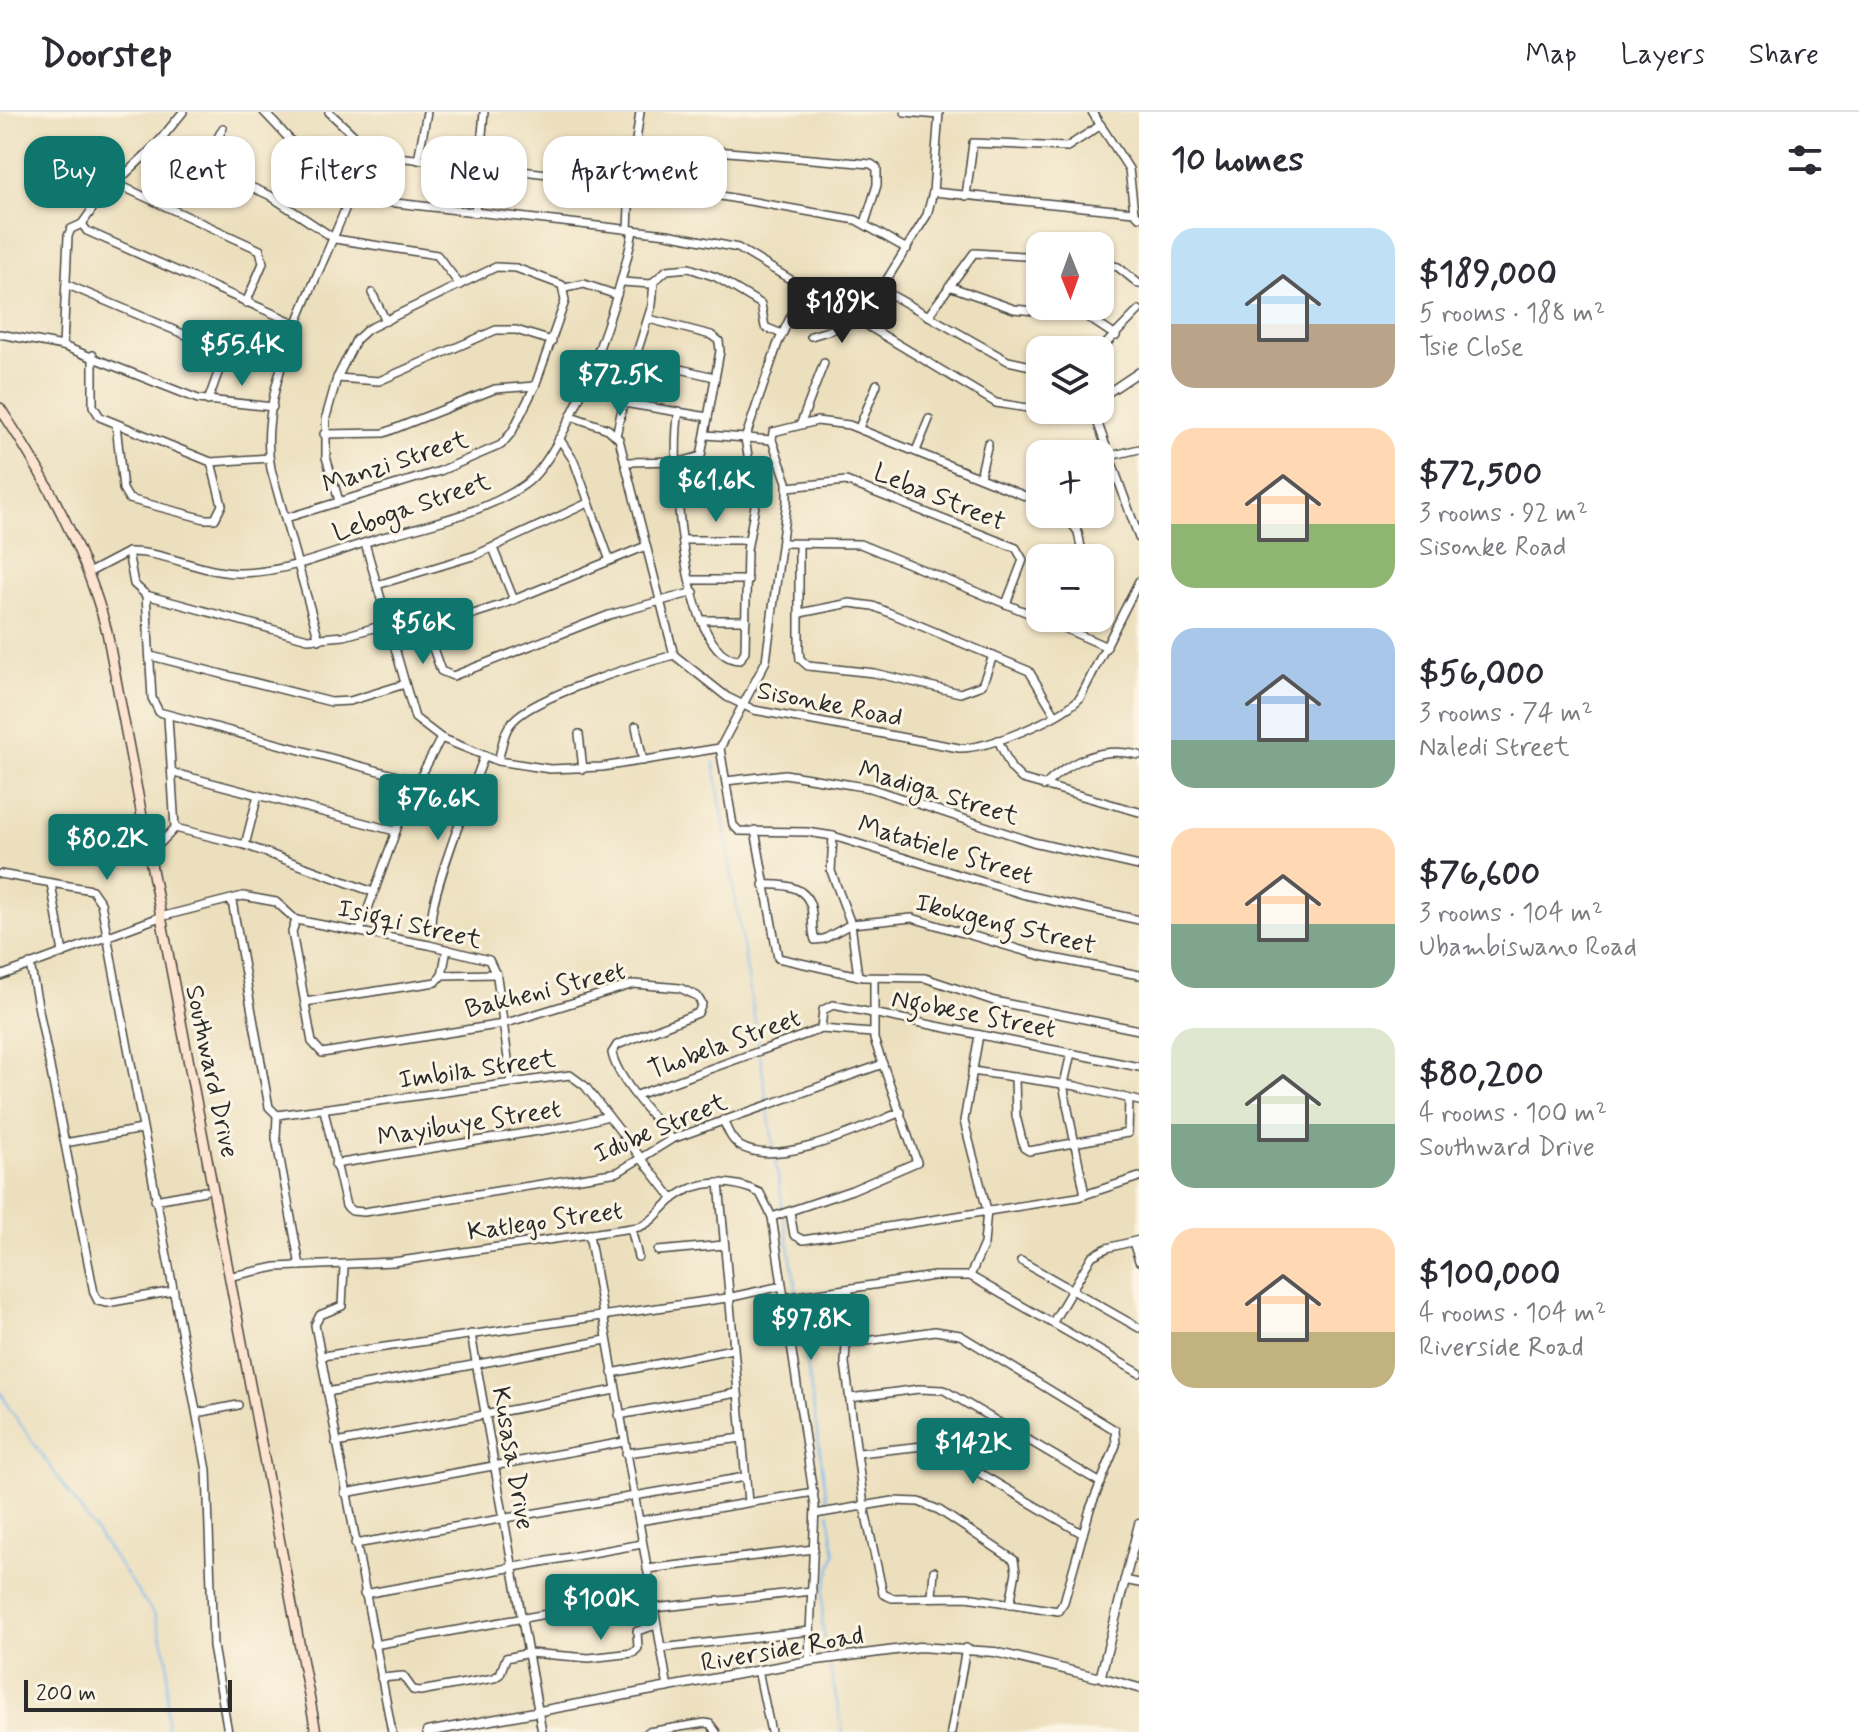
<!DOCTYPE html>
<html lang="en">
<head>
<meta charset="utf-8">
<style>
  :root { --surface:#fff; --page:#f7f7f7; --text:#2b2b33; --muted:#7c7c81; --line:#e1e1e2; --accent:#0f766e }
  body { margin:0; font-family:Mynerve,sans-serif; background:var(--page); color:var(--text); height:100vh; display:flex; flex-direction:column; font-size:30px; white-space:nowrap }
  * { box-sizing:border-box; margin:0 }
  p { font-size:26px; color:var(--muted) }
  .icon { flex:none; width:44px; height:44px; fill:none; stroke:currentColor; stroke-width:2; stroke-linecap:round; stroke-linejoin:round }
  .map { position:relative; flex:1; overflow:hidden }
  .panel { display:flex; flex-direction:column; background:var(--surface); width:720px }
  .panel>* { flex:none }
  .top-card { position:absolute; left:24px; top:24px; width:760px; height:72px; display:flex; gap:16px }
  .needle { width:52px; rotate:179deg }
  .fabs { position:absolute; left:1026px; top:120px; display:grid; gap:16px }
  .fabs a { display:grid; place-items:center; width:88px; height:88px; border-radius:16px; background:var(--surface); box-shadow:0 2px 6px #0004; font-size:40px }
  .scale { position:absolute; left:24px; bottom:20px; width:208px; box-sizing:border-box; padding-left:8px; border:4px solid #2b2b2b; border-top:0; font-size:22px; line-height:28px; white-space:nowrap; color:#2b2b2b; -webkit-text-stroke:6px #fcf5e5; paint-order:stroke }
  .price { position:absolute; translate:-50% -68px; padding:0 18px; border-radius:8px; background:var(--accent); color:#fff; font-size:26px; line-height:52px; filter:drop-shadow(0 2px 4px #0008) }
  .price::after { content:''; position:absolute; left:50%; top:48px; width:24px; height:18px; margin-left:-12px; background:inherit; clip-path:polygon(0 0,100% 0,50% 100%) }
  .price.selected { background:#222; color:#fff }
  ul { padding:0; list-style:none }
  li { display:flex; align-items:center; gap:24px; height:200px; padding:0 32px }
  li span { display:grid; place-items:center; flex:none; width:224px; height:160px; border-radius:24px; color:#555 }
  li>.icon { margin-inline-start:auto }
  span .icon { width:96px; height:96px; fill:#fffc; stroke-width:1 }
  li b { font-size:34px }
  h2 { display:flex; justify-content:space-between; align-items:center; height:96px; padding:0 32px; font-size:34px }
  .tag { padding:0 28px; border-radius:24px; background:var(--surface); box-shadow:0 2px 6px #0004; font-size:28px; line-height:72px }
  .tag.selected { background:var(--accent); color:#fff }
  header { display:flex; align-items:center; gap:48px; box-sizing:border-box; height:112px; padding:0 40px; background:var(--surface); border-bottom:2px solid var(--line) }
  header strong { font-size:38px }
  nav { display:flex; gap:44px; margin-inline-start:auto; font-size:28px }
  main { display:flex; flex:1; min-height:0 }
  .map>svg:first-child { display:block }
</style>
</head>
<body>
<header>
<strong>Doorstep</strong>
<nav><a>Map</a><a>Layers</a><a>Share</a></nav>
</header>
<main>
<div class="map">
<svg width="1139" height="1620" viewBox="0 0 1139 1620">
  <rect width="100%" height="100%" fill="#fcf5e5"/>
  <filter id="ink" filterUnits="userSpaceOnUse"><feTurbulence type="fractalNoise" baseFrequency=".0125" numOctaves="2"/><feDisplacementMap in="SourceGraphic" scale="16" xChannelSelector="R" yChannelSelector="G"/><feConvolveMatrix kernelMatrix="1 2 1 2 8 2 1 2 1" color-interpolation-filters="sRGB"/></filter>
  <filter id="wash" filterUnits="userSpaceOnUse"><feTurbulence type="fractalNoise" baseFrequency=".006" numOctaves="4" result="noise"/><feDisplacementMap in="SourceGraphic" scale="32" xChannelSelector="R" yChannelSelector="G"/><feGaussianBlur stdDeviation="1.8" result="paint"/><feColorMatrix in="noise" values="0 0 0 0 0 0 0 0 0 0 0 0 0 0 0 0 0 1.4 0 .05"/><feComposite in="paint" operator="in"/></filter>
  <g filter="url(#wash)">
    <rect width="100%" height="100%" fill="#ecdfbd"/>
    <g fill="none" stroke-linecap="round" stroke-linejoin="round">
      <g stroke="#76b6ea" stroke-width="2">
        <path d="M714,650L759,936"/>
        <path d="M760,943L783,1099"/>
        <path d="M784,1105L797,1181"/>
        <path d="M798,1188L828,1395"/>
        <path d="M0,1278L9,1296L155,1504L168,1548L167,1620"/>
        <path d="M828,1544L822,1510L824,1478L835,1442L829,1401"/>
        <path d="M829,1551L843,1620"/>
      </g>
    </g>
  </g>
  <g filter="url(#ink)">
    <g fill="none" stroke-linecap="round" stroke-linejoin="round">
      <g stroke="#484641" stroke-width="10">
        <g id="minor">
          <path d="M264,0C303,40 329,80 387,90L667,122L738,136L996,291L1047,299L1062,298"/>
          <path d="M329,0L363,32L397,45L682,77"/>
          <path d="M905,0L938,3"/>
          <path d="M1092,0L1129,57L1134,100"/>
          <path d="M156,33L269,83L335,127L437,143L460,173"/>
          <path d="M418,48L427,0"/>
          <path d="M202,55L223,16"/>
          <path d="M117,72L260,138L263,151L246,191"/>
          <path d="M933,80L1134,100L1139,105"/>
          <path d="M966,84L973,31L1067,35L1101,13"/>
          <path d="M475,101L484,0"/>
          <path d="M865,111L877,73V56L871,52L716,39L703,45L699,73L704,81L856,108L907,137"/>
          <path d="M82,112L71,117L68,124L63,234L198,287L273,295"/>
          <path d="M82,112L87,119L299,213"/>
          <path d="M82,112L100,86L156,33L183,0"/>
          <path d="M628,118L630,71L640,0"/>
          <path d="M1100,151L1118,155L1139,172"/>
          <path d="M622,170L651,172L667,158L689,156L716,165L761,192L765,215L782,222"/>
          <path d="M68,173L221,238L223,247L208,289"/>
          <path d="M949,174L1014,197L1086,204L1116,224"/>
          <path d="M565,176L584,172L617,183"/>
          <path d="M881,177L1008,249L1040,256"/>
          <path d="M372,181L386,209"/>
          <path d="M928,204L974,141L1040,145"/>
          <path d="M0,222L63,234"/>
          <path d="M811,224L861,209L927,103L933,80L939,0"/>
          <path d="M1100,238L1139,198"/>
          <path d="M93,243V294L100,305L211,350L269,346"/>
          <path d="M634,246L714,265"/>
          <path d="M337,266L379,269L496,218H516L552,229"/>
          <path d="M1100,286L1139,260"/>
          <path d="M624,291L708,305"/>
          <path d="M1093,298L1139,426"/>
          <path d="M679,299C670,343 681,548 740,548L745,539L747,438L756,388L745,327L778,231L805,175"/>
          <path d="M571,304L608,317L619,327L674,543L727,585L754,598L959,636C988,637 1059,607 1080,586L1139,469"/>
          <path d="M801,311L824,251"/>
          <path d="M116,312L123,377L129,387L205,407H215L222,393L211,350"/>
          <path d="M859,316L877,272"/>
          <path d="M324,322L384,321L495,277L535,274"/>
          <path d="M706,323L772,328"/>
          <path d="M616,324L628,269L652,193L654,170"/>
          <path d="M559,326L574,349L609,446"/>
          <path d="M916,339L929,307"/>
          <path d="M1049,339V342"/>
          <path d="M1110,344L1139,337"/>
          <path d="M626,350L684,349L701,344L720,239L719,229L711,223L649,207"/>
          <path d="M980,365L988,331"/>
          <path d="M788,375L846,369L1016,436L1023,448L1006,492"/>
          <path d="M676,387L755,385"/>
          <path d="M1040,390L849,313L817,309L773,320L772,328L787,370V389L766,549L720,636L733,713L739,719L807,720L833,724L1022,782L1139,808"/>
          <path d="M1065,402L1078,420L1083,446"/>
          <path d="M286,406L440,359L501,333L512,320L535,274L565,189L562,173L516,156L496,155L368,217L356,228L337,266L326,305V345L339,389"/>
          <path d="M683,428H748"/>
          <path d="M365,431L415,606L441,626L498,649L550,657L602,655L720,636"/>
          <path d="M783,431L860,432L1040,506"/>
          <path d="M799,432V538L800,547L808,554L874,561L960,581L982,573L993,544"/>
          <path d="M646,434L501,493L433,515L429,525L441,559L453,564L609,503L694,480"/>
          <path d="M493,436L514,488"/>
          <path d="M128,440L134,472L146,483L308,527L344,524L388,512"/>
          <path d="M88,461L128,440C166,439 202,462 241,461C288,460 332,441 376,427C424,413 483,402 524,373C570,340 624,174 633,118"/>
          <path d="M691,468H748"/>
          <path d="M377,473L476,443L588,391"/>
          <path d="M146,483L152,586L159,600L416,669"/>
          <path d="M800,501L850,491L873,494L1029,559L1055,602"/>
          <path d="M1041,506L1107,535"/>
          <path d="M702,508H746"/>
          <path d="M319,528L271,357C254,273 324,160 351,81"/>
          <path d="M151,544L331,590L350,589L405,572"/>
          <path d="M636,614L643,649"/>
          <path d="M579,622L583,657"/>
          <path d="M998,628L1011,656L1022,667L1139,700"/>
          <path d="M498,649C502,636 503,619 513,609C535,584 640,552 674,543"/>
          <path d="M174,661L395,719"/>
          <path d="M726,669L785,662L870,676L1033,730L1139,754"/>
          <path d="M1044,674C1071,648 1101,634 1139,643"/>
          <path d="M175,716L245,733L373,780"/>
          <path d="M755,718L778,846L863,865L925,866L994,889L1139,918"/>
          <path d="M833,724L831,759L851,812L858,864"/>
          <path d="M245,733L258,683"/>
          <path d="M149,743L175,716L168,605"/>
          <path d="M0,762L92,778L101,791L207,1358L213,1534L228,1620"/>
          <path d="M51,771L63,841"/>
          <path d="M763,773C786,772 810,774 812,802C813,811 812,820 815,828L824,827L851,812L912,806L1038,843L1139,863"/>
          <path d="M232,789L269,995L277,1003L276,1026L300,1154"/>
          <path d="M296,808L292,820L312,930L322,941L503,912L634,872L680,876L697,884L702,892L698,901L617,933L612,941C617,967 655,1007 672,1027"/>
          <path d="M296,808L429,833L489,848L497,865L511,969"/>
          <path d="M432,815C425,794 474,673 484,645"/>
          <path d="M360,819L405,694L441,626"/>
          <path d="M30,852L94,1181L98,1189L107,1191L174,1179"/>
          <path d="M442,863L497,862"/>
          <path d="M0,864L160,805L243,784L276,790L296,808"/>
          <path d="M305,890L436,870L442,863L447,837"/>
          <path d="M821,917L823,898L833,893L1139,955"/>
          <path d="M972,959L1076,974L1139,989"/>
          <path d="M1015,965L1016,1004L1024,1036L1029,1039L1128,1021L1129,987"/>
          <path d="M1063,972L1085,1083"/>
          <path d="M1064,972L1071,941"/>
          <path d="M637,983L821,917L872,921"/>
          <path d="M324,998L346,1094L352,1099L364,1100L618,1060L672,1027L883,952"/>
          <path d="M277,1003L570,963L585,974L673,1087"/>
          <path d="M723,1008C727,1017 731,1028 740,1034C778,1057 863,1015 901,1000"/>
          <path d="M65,1031L142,1017"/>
          <path d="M335,1052L575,1013L608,1004"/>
          <path d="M719,1071L748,1390"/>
          <path d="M155,1088L205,1079"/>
          <path d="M790,1100L794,1123L803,1128L1078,1085L1139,1065"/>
          <path d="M772,1105L852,1078L917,1050L874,927V866"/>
          <path d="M631,1116L638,1145"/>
          <path d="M589,1122L668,1576"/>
          <path d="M1133,1130L1139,1149"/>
          <path d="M658,1139L724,1133"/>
          <path d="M1021,1149L1139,1216"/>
          <path d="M344,1155L342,1194L320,1203L315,1213L392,1620"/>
          <path d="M232,1164L276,1155L393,1150L639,1115C654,1110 661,1096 674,1086C699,1067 732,1067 760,1081L772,1105L815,1394L809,1549"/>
          <path d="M970,1164L984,1132L987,1098L964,1009L979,923"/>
          <path d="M784,1186L934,1164H970L1139,1261"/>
          <path d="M1053,1210L1092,1144L1107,1136L1139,1128"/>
          <path d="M471,1222L542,1620"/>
          <path d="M846,1232L935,1219L960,1223L1115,1318L1116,1333L1090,1397L1064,1490L1058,1499L967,1485L892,1486L883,1482L864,1394L845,1251L849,1177"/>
          <path d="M322,1244L727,1186L782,1174"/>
          <path d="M612,1261L732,1237"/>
          <path d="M327,1280L606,1228"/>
          <path d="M850,1286L919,1277L944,1278L1101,1371"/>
          <path d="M197,1301L238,1293"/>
          <path d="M619,1303L737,1281"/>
          <path d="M336,1331L615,1278"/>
          <path d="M626,1341L742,1326"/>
          <path d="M859,1341L932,1333L1083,1422"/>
          <path d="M345,1381L624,1330"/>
          <path d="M815,1402L893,1389L919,1390L939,1398L1014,1448L1016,1460L1010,1492"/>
          <path d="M639,1409L814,1380"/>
          <path d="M355,1432L745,1365"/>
          <path d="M647,1457L814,1437"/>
          <path d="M1124,1468L1139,1471"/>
          <path d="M364,1482L642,1432"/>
          <path d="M932,1484L934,1459"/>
          <path d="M654,1496L812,1479"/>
          <path d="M374,1533L652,1483"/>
          <path d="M661,1536L810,1519"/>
          <path d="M758,1558L771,1620"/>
          <path d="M381,1566L403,1564L413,1578L420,1579L494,1566L500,1562L506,1546L529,1541L589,1546L633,1541L638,1536L637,1519L657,1513"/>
          <path d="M648,1620L705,1611L710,1612L716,1620"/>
          <path d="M951,1620L966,1536"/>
        </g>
      </g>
      <g stroke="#484641" stroke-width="11">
        <g id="tertiary">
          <path d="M1101,1563L1139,1412"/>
          <path d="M1103,1566L1139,1576"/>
          <path d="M427,1620L809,1549L919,1535L995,1540L1096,1565"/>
        </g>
      </g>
      <g stroke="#484641" stroke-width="12">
        <path id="secondary" d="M0,296C46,365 86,439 107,520L316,1620"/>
      </g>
      <use href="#minor" stroke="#fff" stroke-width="7"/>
      <use href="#tertiary" stroke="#fff" stroke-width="8"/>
      <use href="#secondary" stroke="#fde4d0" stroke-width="9"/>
    </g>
  </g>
  <g text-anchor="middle" stroke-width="6" stroke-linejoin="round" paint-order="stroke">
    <g font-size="26" fill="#2b2b2b" stroke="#fcf5e5">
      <text transform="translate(395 349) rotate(-18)" y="9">Manzi Street</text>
      <text transform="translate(940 384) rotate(22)" y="9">Leba Street</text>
      <text transform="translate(411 394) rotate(-19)" y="9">Leboga Street</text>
      <text transform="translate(830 591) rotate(11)" y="9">Sisonke Road</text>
      <text transform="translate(939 680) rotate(17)" y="9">Madiga Street</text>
      <text transform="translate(946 737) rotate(17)" y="9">Matatiele Street</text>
      <text transform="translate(410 811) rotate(13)" y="9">Isigqi Street</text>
      <text transform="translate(1006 811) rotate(14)" y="9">Ikokgeng Street</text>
      <text transform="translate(545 877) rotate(-14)" y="9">Bakheni Street</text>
      <text transform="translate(974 901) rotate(11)" y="9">Ngobese Street</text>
      <text transform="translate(724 931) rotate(-20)" y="9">Thobela Street</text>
      <text transform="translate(477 956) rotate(-8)" y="9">Imbila Street</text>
      <text transform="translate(213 959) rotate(78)" y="9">Southward Drive</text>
      <text transform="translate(469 1010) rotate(-9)" y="9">Mayibuye Street</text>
      <text transform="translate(660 1015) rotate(-23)" y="9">Idube Street</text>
      <text transform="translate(545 1108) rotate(-8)" y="9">Katlego Street</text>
      <text transform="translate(514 1346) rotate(80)" y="9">Kusasa Drive</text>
      <text transform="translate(782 1536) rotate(-10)" y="9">Riverside Road</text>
    </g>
  </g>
</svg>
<div class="fabs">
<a><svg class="needle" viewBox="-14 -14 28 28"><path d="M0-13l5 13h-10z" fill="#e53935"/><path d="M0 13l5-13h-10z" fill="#7c7c81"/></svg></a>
<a><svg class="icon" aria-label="layers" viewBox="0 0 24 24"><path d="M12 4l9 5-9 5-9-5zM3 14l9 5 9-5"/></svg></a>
<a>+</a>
<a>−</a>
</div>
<div class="scale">200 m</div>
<b class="price selected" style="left:842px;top:233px">$189K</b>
<b class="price" style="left:242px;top:276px">$55.4K</b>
<b class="price" style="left:620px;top:306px">$72.5K</b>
<b class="price" style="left:716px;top:412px">$61.6K</b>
<b class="price" style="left:423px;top:554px">$56K</b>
<b class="price" style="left:438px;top:730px">$76.6K</b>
<b class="price" style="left:107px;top:770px">$80.2K</b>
<b class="price" style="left:811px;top:1250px">$97.8K</b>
<b class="price" style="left:973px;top:1374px">$142K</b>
<b class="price" style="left:601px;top:1530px">$100K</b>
<div class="top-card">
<a class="tag selected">Buy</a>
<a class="tag">Rent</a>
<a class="tag">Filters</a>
<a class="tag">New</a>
<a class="tag">Apartment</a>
</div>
</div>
<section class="panel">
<h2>10 homes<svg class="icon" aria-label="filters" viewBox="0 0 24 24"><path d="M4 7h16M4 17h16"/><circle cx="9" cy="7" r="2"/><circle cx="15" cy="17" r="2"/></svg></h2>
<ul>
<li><span style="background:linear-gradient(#bfe0f5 60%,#b9a48a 0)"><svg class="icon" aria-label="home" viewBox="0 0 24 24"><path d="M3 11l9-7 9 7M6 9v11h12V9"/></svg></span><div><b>$189,000</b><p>5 rooms · 188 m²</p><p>Tsie Close</p></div></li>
<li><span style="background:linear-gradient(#ffd9b3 60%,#8fb573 0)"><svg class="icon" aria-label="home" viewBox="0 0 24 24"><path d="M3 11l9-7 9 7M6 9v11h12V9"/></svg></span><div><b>$72,500</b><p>3 rooms · 92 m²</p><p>Sisonke Road</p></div></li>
<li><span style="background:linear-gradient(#a9c7e8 70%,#7fa58c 0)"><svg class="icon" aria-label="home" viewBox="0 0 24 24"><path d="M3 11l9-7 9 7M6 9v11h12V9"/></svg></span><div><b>$56,000</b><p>3 rooms · 74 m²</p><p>Naledi Street</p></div></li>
<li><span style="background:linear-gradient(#ffd9b3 60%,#7fa58c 0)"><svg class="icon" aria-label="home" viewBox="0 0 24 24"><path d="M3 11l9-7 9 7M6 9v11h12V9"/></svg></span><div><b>$76,600</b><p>3 rooms · 104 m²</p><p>Ubambiswano Road</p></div></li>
<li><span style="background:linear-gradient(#dfe7d0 60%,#7fa58c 0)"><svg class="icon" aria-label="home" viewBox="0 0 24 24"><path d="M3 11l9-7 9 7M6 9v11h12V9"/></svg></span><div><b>$80,200</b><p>4 rooms · 100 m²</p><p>Southward Drive</p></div></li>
<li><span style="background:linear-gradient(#ffd9b3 65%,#c2b280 0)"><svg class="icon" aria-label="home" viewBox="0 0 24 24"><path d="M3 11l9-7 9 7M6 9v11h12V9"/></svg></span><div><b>$100,000</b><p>4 rooms · 104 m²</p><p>Riverside Road</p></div></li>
</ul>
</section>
</main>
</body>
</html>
